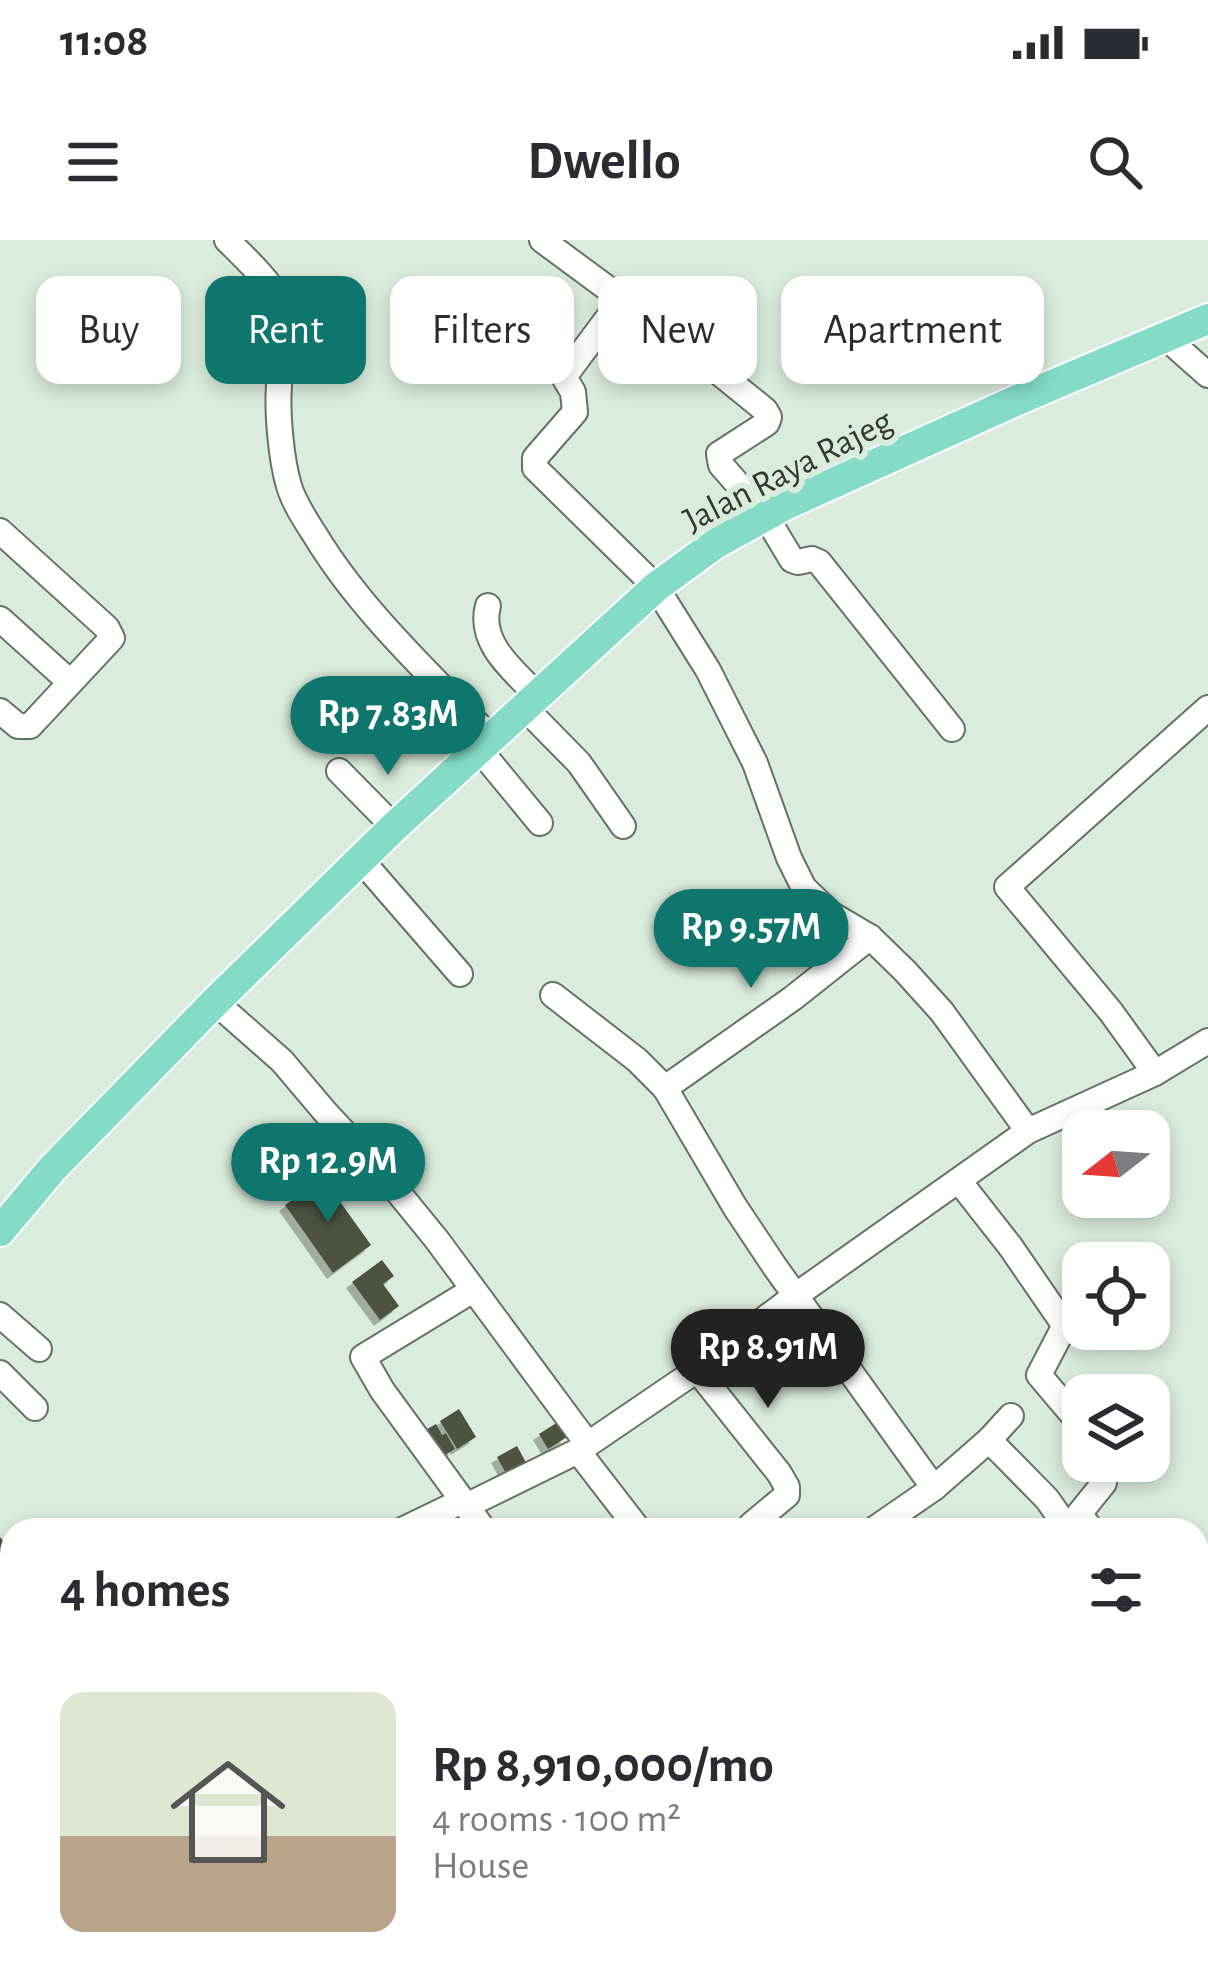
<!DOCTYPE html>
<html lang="en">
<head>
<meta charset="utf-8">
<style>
  :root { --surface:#fff; --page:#f7f7f7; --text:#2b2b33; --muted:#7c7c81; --accent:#0f766e }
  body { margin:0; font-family:"Alegreya Sans",sans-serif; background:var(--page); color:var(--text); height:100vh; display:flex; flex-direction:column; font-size:45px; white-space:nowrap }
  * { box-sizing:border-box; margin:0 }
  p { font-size:39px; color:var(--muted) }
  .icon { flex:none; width:66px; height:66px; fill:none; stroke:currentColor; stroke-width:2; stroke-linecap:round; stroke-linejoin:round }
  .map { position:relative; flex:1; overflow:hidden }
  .side { position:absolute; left:0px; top:1278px; width:1209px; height:471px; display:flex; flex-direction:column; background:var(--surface); border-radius:36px 36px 0 0; box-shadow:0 6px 18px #0003 }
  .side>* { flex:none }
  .guide { position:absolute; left:36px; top:36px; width:1137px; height:108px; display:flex; gap:24px }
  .needle { width:78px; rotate:253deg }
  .controls { position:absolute; left:1062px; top:870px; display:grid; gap:24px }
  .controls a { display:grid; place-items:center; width:108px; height:108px; border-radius:24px; background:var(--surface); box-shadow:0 6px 18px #0003; font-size:60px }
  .price { position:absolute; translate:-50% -102px; padding:0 27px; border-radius:42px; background:var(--accent); color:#fff; font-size:39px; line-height:78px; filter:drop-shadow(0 3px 6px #0008) }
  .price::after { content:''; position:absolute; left:50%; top:72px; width:36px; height:27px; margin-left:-18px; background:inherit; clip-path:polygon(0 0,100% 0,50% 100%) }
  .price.on { background:#222; color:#fff }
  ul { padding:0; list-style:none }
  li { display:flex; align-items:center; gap:36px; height:300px; padding:0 60px }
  li span { display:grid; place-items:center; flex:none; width:336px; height:240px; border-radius:24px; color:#555 }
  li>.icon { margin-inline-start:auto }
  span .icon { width:144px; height:144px; fill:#fffc; stroke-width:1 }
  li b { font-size:51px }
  h2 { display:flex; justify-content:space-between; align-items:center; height:144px; padding:0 60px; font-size:51px }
  .chip { padding:0 42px; border-radius:24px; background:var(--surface); box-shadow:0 6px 18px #0003; font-size:42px; line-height:108px }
  .chip.on { background:var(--accent); color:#fff }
  .status { display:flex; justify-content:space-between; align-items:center; height:84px; padding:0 60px; background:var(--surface); direction:ltr }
  .status svg { height:33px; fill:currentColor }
  header { display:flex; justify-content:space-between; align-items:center; height:156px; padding:0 60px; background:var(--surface); font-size:54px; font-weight:600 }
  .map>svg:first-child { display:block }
</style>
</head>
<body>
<div class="status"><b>11:08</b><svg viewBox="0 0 49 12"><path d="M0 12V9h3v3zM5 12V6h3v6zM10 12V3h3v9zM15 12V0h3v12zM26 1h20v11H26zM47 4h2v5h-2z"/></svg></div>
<header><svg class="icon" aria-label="menu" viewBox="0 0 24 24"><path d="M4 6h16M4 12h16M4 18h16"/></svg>Dwello<svg class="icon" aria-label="search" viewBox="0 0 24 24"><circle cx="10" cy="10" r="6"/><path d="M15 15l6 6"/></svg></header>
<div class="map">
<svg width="1208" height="1747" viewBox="0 0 1208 1747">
  <defs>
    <filter id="shadow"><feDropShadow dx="-6" dy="6" stdDeviation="0" flood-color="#0004"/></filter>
  </defs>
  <rect width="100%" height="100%" fill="#daecdb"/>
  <g fill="#4d5240" filter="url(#shadow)">
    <path d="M323,938L371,1005L333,1033L285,965Z"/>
    <path d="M382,1020L394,1036L383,1044L399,1066L380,1080L352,1042Z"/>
    <path d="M459,1169L476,1197L457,1209L440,1181Z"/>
    <path d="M558,1182L567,1197L548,1209L539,1194Z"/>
    <path d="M436,1184L442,1195L446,1193L455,1209L435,1221L420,1193Z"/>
    <path d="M517,1206L529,1228L509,1239L497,1217Z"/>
    <path d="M0,1297L12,1311V1325L6,1331L0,1324Z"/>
    <path d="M0,1387L12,1402V1425L7,1429L0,1420Z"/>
    <path d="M1208,1409V1428L1197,1433V1414Z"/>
    <path d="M1208,1475V1499L1202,1501L1197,1479Z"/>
    <path d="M1207,1515L1208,1534L1197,1537V1518Z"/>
    <path d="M1208,1536V1562L1197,1565V1540Z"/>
    <path d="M1208,1563V1576L1197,1580V1567Z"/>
    <path d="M1208,1599V1620L1202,1622L1197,1603Z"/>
    <path d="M1208,1622V1654L1197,1657V1629Z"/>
    <path d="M1208,1659V1672L1197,1676V1662Z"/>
    <path d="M1204,1698L1208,1718L1197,1721V1701Z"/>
  </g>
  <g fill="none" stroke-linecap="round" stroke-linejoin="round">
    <g stroke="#637364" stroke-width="28">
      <g id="minor">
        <path d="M227,0C246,19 268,39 281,63C294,91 281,117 279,145C277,173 281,219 289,246C294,263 306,281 315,295C361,371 430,434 491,498"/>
        <path d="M542,0L691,110L765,170L769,177L767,183L719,214L721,225L765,275L792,320L798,322L812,319L819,322L952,489"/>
        <path d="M622,59L564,137L573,152L575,172L535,218V228L656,347L708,430L755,523L789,618L804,648L831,674L870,697L905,731L942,772L1028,891"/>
        <path d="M1165,97L1208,135"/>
        <path d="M0,291L107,388L112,398L30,486H18L0,471"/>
        <path d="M488,366C478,403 513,430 537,455"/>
        <path d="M0,379L70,442"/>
        <path d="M525,468L579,523L623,586"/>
        <path d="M479,509L540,583"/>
        <path d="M339,531L394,587"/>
        <path d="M362,621L460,734"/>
        <path d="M553,755L637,820L665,848L735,967L775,1027L934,1248L873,1290"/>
        <path d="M215,762L282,821L326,873L384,935L437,1000L587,1203"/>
        <path d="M1155,833L1111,772L1007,647L1208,468"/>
        <path d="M665,848L793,758L870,697"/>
        <path d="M959,941L1010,1006L1063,1083V1089L1039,1135L1083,1187"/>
        <path d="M473,1050L363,1117L382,1150L484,1290"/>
        <path d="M0,1075L39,1109"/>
        <path d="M697,1130L779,1233L787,1247V1255L751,1285L749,1290"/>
        <path d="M0,1133L35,1168"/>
        <path d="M989,1200L1011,1176"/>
        <path d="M578,1211L639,1290"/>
        <path d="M934,1248L989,1200L1047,1259L1066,1286L1061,1290"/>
        <path d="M466,1266L578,1211L697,1130L795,1056L1028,891L1155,833L1208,801"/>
        <path d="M402,1290L462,1261"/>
        <path d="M1092,1290L1079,1274L1104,1243L1101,1221"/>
        <path d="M0,1351L12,1339"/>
        <path d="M1197,1384L1208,1391"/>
        <path d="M0,1627L12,1625"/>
        <path d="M360,1737L374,1747"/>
        <path d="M415,1747L465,1742L485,1747"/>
      </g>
    </g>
    <g stroke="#fff" stroke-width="34">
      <path id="major" d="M0,991L52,929L215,762L394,587L656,347L715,304L787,264L1022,158L1208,79"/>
    </g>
    <use href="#minor" stroke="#fff" stroke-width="24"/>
    <use href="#major" stroke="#84dcc8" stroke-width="30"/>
  </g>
  <g text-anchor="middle" stroke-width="12" stroke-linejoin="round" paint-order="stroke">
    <g font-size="36" fill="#323933" stroke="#daecdb">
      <text transform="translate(787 229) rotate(-27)" y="13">Jalan Raya Rajeg</text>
    </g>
  </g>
</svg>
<div class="controls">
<a><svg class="needle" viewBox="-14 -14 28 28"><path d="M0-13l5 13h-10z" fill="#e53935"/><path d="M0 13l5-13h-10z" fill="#7c7c81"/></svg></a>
<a><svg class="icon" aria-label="locate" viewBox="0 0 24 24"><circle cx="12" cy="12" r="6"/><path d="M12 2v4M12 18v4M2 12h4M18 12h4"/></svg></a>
<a><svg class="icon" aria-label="layers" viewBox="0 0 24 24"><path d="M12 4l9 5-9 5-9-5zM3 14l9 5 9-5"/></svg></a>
</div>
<b class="price" style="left:388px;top:538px">Rp 7.83M</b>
<b class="price" style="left:751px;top:751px">Rp 9.57M</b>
<b class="price" style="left:328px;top:985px">Rp 12.9M</b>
<b class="price on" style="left:768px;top:1171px">Rp 8.91M</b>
<div class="guide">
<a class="chip">Buy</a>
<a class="chip on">Rent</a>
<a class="chip">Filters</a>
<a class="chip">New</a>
<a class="chip">Apartment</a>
</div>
<section class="side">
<h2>4 homes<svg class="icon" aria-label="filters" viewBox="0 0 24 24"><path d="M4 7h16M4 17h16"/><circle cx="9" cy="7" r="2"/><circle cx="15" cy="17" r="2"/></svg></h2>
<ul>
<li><span style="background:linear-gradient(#dfe7d0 60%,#b9a48a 0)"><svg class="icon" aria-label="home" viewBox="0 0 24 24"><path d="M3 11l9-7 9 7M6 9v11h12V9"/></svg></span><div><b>Rp 8,910,000/mo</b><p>4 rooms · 100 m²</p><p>House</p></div></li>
</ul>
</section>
</div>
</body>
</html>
